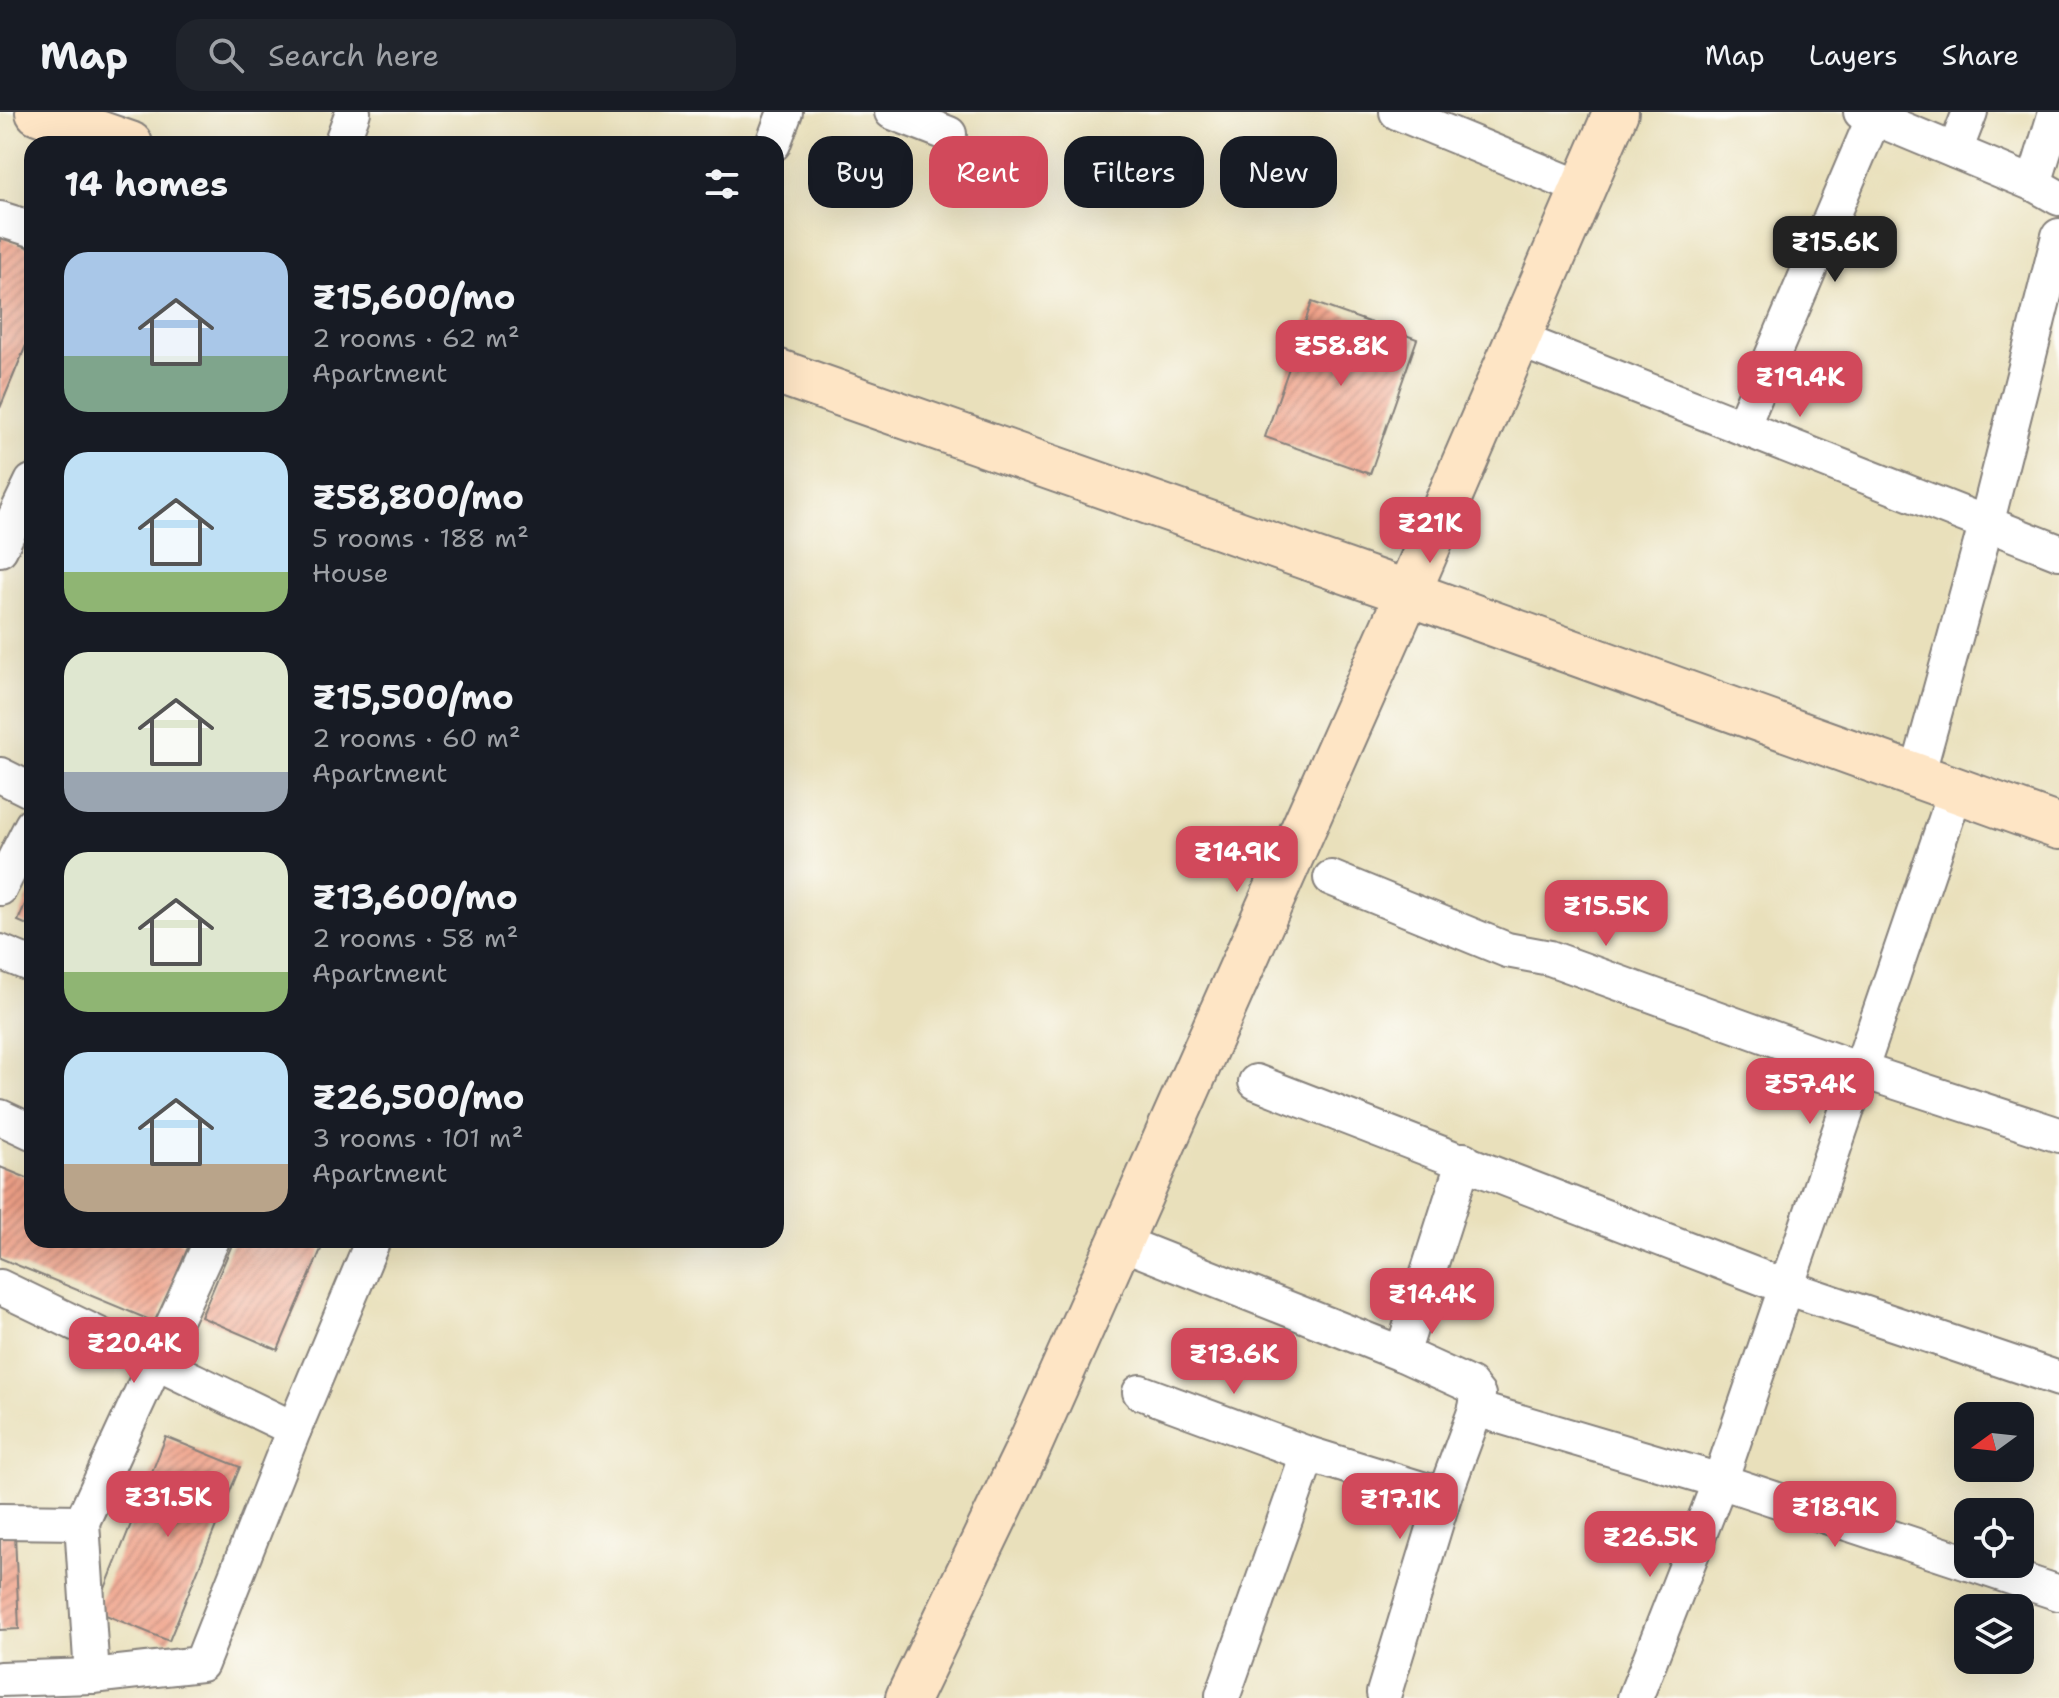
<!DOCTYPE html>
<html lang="en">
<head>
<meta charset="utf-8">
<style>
  :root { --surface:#171b24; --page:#20242c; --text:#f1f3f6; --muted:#9ea1a6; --line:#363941; --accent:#d1495b }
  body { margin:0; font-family:"Shantell Sans",sans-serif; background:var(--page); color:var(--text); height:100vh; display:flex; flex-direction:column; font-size:30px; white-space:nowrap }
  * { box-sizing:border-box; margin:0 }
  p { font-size:26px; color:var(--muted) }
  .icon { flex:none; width:44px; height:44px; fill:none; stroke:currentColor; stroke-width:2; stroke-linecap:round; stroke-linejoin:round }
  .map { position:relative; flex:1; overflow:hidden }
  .side { position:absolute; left:24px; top:24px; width:760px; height:1112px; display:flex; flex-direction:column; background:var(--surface); border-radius:24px; box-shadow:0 8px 32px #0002 }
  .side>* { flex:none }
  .guide { position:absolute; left:808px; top:24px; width:760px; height:72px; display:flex; gap:16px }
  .needle { width:52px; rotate:255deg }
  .fabs { position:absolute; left:1954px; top:1290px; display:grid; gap:16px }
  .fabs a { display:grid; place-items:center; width:80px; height:80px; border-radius:16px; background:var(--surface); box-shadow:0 8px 32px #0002; font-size:40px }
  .price { position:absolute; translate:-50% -68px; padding:0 18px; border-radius:16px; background:var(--accent); color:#fff; font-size:26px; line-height:52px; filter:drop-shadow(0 2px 4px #0008) }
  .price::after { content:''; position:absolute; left:50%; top:48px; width:24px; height:18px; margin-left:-12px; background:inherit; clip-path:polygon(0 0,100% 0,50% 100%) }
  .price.active { background:#222; color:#fff }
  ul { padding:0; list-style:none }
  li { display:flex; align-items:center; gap:24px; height:200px; padding:0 40px }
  li span { display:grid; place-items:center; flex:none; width:224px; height:160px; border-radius:24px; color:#555 }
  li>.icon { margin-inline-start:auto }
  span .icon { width:96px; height:96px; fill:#fffc; stroke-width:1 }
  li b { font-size:34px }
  h2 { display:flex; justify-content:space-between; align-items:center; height:96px; padding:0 40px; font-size:34px }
  .tag { padding:0 28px; border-radius:24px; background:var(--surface); box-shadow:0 8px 32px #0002; font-size:28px; line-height:72px }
  .tag.active { background:var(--accent); color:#fff }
  header { display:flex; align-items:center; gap:48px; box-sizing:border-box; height:112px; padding:0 40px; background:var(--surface); border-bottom:2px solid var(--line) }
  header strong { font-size:38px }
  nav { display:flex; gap:44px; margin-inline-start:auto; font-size:28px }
  .search { width:560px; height:72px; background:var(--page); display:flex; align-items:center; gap:20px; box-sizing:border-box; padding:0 28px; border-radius:24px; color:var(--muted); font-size:30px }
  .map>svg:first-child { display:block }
</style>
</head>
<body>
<header>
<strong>Map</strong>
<div class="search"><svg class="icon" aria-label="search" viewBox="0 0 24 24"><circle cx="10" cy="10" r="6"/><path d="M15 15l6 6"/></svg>Search here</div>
<nav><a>Map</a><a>Layers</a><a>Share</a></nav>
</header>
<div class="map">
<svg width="2059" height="1586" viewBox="0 0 2059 1586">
  <defs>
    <pattern id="building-hatch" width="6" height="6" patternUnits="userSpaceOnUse" patternTransform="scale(2)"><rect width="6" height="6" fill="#efa087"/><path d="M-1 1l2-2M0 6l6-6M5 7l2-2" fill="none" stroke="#c18270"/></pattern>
  </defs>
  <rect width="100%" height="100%" fill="#fdfcf7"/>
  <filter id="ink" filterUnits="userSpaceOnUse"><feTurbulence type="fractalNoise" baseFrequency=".0125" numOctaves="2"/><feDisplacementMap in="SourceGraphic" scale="16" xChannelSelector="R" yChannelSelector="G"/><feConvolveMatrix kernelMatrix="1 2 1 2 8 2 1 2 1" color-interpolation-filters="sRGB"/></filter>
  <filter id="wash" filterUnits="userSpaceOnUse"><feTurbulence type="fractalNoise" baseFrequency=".006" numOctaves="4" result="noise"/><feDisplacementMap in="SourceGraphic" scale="32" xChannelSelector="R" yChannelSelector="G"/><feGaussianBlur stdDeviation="1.8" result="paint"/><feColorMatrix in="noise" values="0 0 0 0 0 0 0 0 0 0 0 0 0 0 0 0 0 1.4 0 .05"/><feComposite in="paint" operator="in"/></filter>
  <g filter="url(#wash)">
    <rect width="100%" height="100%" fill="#e9e0bb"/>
    <g id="blocks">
      <g fill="url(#building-hatch)">
        <path d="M0,124L32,137V219L0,296Z"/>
        <path d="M1312,190L1417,227L1370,362L1265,325Z"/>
        <path d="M32,775V815L18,809Z"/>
        <path d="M0,1055L32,1068V1128H177L189,1133L157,1211L0,1146Z"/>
        <path d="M234,1128H325L278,1238L201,1205Z"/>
        <path d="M166,1325L240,1355L169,1529L96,1499Z"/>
        <path d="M15,1422L19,1517L0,1518V1423Z"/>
      </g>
    </g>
  </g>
  <g filter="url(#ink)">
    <use href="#blocks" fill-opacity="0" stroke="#86817b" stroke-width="2"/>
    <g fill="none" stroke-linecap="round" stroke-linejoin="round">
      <g stroke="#86817b" stroke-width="38">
        <g id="street">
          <path d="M892,0L949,22"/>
          <path d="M1397,0L1584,77"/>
          <path d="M1861,0L2034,72L2059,86"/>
          <path d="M341,32L353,0"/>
          <path d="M773,32L785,0"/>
          <path d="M1955,39L1970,0"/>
          <path d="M2034,72L2056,0"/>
          <path d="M0,107L32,117"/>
          <path d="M1520,228L2059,440"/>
          <path d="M1742,315L1874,5"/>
          <path d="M0,437L32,370"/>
          <path d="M0,663L32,679"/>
          <path d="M1917,664L1986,413L2059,124"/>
          <path d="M1331,766L1507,838L1550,846L1860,958L2059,1023"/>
          <path d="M0,776L32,713"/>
          <path d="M0,840L32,853"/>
          <path d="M1256,970L1786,1175L2059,1267"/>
          <path d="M0,1005L32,1020"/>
          <path d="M1120,1130L1402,1242L1470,1273L1478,1283L1476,1297L1720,1369L1968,1451"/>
          <path d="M0,1175L294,1317"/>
          <path d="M1402,1242L1464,1048"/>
          <path d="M1140,1280L1308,1342"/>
          <path d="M0,1409L82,1410"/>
          <path d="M1972,1452L2059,1481"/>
          <path d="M92,1564L82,1410L212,1128"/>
          <path d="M0,1567L92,1564L201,1552L294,1317L373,1128"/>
          <path d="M1384,1581L1444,1384L1476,1297"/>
          <path d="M1223,1583L1308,1342L1444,1384"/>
          <path d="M1635,1586L1720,1369L1956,678"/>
        </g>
      </g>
      <g stroke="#86817b" stroke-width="48">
        <g id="secondary">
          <path d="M38,0L130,32"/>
          <path d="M776,259L1408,481L2059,715"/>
          <path d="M908,1586L1026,1341L1408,481L1616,0"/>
        </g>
      </g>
      <use href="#street" stroke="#fff" stroke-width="34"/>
      <use href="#secondary" stroke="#fee5c5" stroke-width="44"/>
    </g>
  </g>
</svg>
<div class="fabs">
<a><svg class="needle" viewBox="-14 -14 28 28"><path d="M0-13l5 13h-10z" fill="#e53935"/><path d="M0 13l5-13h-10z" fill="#9ea1a6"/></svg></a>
<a><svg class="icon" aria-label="locate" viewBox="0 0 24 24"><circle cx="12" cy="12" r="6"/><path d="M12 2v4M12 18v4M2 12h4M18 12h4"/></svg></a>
<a><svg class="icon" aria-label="layers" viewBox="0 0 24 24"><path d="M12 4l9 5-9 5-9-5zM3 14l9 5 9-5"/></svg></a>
</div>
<b class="price active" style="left:1835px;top:172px">₹15.6K</b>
<b class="price" style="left:1341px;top:276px">₹58.8K</b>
<b class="price" style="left:1800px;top:307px">₹19.4K</b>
<b class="price" style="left:1430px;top:453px">₹21K</b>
<b class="price" style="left:1237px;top:782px">₹14.9K</b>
<b class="price" style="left:1606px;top:836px">₹15.5K</b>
<b class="price" style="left:1810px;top:1014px">₹57.4K</b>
<b class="price" style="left:1432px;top:1224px">₹14.4K</b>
<b class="price" style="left:134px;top:1273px">₹20.4K</b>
<b class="price" style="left:1234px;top:1284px">₹13.6K</b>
<b class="price" style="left:168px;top:1427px">₹31.5K</b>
<b class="price" style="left:1400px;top:1429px">₹17.1K</b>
<b class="price" style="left:1835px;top:1437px">₹18.9K</b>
<b class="price" style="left:1650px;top:1467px">₹26.5K</b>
<div class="guide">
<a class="tag">Buy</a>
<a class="tag active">Rent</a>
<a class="tag">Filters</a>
<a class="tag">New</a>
</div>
<section class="side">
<h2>14 homes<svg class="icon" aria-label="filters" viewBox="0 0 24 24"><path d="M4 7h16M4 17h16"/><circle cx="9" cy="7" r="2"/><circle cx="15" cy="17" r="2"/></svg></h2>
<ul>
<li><span style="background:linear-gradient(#a9c7e8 65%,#7fa58c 0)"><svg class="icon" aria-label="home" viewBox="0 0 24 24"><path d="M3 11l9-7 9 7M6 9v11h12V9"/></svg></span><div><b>₹15,600/mo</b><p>2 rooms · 62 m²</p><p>Apartment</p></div></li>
<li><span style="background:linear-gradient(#bfe0f5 75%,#8fb573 0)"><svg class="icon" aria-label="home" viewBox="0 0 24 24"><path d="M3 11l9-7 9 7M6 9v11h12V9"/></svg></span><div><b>₹58,800/mo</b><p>5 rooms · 188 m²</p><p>House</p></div></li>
<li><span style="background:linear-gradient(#dfe7d0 75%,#9aa5b1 0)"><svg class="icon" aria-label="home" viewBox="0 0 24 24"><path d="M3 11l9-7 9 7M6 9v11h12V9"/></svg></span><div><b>₹15,500/mo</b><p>2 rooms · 60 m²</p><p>Apartment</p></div></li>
<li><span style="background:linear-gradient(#dfe7d0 75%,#8fb573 0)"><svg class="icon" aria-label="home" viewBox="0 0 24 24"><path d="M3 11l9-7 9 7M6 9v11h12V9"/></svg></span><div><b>₹13,600/mo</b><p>2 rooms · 58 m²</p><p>Apartment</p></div></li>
<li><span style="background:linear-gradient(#bfe0f5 70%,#b9a48a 0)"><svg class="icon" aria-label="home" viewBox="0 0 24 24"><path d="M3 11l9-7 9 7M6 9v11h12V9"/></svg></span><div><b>₹26,500/mo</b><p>3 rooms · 101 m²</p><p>Apartment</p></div></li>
</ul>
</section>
</div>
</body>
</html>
